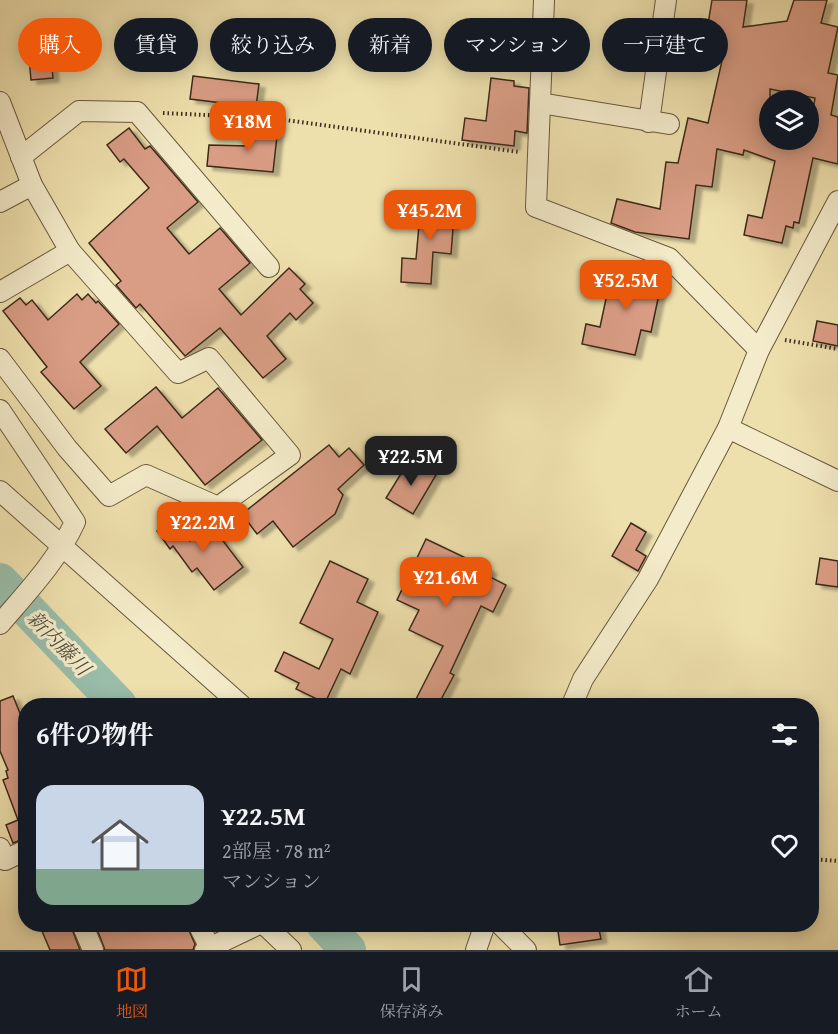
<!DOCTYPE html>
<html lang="ja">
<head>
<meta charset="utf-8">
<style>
  :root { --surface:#171b24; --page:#242831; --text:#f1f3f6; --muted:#9ea1a6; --line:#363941; --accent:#ea580c }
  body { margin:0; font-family:"Gentium Book Plus","Noto Serif JP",serif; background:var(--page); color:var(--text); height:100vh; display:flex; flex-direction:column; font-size:22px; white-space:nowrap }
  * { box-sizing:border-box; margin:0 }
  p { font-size:20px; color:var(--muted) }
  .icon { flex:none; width:33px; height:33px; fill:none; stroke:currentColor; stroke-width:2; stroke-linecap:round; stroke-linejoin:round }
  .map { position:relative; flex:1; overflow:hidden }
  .panel { position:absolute; left:18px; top:698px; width:801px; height:234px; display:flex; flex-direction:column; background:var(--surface); border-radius:24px; box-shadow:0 3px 15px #0003 }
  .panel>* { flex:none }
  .hud { position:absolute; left:18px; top:18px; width:802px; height:54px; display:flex; gap:12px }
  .buttons { position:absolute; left:759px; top:90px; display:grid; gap:12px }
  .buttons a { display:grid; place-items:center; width:60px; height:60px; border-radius:50%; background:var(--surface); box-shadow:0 3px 15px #0003; font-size:30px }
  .price { position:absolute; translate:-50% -51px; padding:0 14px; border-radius:12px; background:var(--accent); color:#fff; font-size:20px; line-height:39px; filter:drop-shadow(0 2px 3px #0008) }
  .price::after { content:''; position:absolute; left:50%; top:36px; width:18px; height:14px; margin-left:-9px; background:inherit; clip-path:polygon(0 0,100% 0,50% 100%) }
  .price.active { background:#222; color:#fff }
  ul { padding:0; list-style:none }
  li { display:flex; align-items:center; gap:18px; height:150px; padding:0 18px }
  li span { display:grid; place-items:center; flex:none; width:168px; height:120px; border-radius:18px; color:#555 }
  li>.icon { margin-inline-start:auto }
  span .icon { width:72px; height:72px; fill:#fffc; stroke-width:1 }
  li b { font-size:26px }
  h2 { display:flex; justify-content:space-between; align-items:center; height:72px; padding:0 18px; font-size:26px }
  .chip { padding:0 21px; border-radius:27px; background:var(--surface); box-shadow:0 3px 15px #0003; font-size:21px; line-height:54px }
  .chip.active { background:var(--accent); color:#fff }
  .menu { display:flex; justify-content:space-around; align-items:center; height:84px; border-top:2px solid var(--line); background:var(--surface); font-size:16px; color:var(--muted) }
  .menu a { display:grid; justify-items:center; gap:3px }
  .menu .active { color:var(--accent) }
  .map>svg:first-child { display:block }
</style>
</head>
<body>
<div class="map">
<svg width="838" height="950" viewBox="0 0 838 950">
  <defs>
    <filter id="shadow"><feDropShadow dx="6" dy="4" stdDeviation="1.5" flood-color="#0004"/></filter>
  </defs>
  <rect width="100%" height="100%" fill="#eee0ad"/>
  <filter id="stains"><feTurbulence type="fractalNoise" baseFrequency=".00333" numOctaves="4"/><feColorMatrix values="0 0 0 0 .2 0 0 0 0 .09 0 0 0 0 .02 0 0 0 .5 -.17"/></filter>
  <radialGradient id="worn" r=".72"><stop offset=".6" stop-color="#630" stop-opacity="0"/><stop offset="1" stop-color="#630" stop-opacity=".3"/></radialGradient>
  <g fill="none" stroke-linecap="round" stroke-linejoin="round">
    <g stroke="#99bda9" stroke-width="36">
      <path d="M0,581L119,705"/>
      <path d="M324,924L348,950"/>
    </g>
  </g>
  <g fill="#d99d85" stroke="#3d2a19" stroke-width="1.5" fill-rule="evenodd" filter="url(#shadow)">
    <path d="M712,0H747L743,27L787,21L794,0H827L821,23L838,27L828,73L838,75L831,115L838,117V164L813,158L799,223L794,222L793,228L786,226L782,243L744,235L748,215L762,218L775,161L744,150L743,155L717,149L712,187L696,185L689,239L635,232L611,223L617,199L660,209L666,162L678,163L688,118L708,123L726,43L705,42ZM770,89L815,98L808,140H770Z"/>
    <path d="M49,34L53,78L31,80L27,36Z"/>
    <path d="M193,76L259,84L256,107L190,99Z"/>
    <path d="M491,78L514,81V86L529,88L527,133L515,131L514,146L462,140L465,118L486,121Z"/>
    <path d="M252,124L278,127L273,172L207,166L209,145L249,146Z"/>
    <path d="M129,128L145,149L150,146L198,202L167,228L189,254L220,228L250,263L219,289L241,315L289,268L305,284L300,289L313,303L296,320L290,313L267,336L286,359L263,378L220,328L185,356L140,304L136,308L116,285L121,281L89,243L149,188L124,159L120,162L107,145Z"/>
    <path d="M421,202L455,204L451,254L433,252L431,284L401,282L402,258L416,259Z"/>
    <path d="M627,262L655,268L653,278L662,280L651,332L641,330L635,355L582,344L586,324L600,327L611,275L624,277Z"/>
    <path d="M77,294L82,300L88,294L96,303L98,301L119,324L80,362L101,386L74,409L41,372L47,367L3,311L20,298L26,305L32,300L48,320Z"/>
    <path d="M817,321L838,325V346L813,341Z"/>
    <path d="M156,387L182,418L218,388L262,440L205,485L157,426L126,453L105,429Z"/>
    <path d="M329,445L339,457L349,448L364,465L338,489L343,495L335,514L293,547L273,521L257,534L242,514Z"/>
    <path d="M410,459L436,475L413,514L386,498Z"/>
    <path d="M173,518L190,541L211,525L243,567L214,590L197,568L192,572L173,546L170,549L157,531Z"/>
    <path d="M631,523L646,532L636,550L646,556L638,571L612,556Z"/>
    <path d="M426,539L491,570L488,576L506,585L493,612L481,606L450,673L454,675L438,705H413L443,646L409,630L419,610L397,600Z"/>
    <path d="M820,558L838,561V587L816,584Z"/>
    <path d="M330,561L368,579L357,602L378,612L350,674L341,669L325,703L296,689L299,683L275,671L284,652L319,669L333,639L300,623Z"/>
    <path d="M13,696L26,728V838L13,843L6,825L18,820L3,780L8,778L6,771L8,770L0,751V701Z"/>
    <path d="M39,924H70L80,950H50Z"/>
    <path d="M95,924H139L142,931L158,924H186L195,944L193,950H105Z"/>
    <path d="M557,924H598L601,939L560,945Z"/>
  </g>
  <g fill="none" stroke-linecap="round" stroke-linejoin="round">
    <g stroke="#69583e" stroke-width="22">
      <g id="street">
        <path d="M544,0L536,207L669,258L759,350"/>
        <path d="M0,102L32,185L70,251"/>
        <path d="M540,103L669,124"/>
        <path d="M649,122L666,0"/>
        <path d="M21,157L79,111L137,112L269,267"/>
        <path d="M0,202L32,185"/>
        <path d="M0,292L70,251L178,373L209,358L290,455L218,507L146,475L109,496L67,448L0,359"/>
        <path d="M0,410L75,522C57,561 28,591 0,624"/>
        <path d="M728,428L838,481"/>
        <path d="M0,491L241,705"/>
        <path d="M572,705L583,679L648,579L728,428L759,350L838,201"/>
        <path d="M0,848L5,860L26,850"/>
        <path d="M82,924L93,950"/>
        <path d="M198,924L211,950"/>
        <path d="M264,924L291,950"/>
        <path d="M500,924L526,950"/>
        <path d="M205,950L259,924"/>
        <path d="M476,950L485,924"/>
      </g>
    </g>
    <g stroke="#3d2a19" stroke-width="4" stroke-dasharray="1.5 3" stroke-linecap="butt">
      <path d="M163,113L271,118L519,152"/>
      <path d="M785,340L838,349"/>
      <path d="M812,859L838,861"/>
    </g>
    <use href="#street" stroke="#f4ebca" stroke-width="20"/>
  </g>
  <g text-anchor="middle" stroke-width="6" stroke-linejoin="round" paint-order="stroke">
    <g font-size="20" font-style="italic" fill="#544f3d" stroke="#f4ebca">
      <text transform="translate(59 643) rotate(46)" y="7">新内藤川</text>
    </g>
  </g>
  <rect width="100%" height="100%" filter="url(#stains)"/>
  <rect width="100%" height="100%" fill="url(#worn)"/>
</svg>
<div class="buttons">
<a><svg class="icon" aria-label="layers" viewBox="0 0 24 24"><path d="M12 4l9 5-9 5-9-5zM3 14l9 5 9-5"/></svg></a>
</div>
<b class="price" style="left:248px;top:152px">¥18M</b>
<b class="price" style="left:430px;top:241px">¥45.2M</b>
<b class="price" style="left:626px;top:311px">¥52.5M</b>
<b class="price active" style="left:411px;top:487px">¥22.5M</b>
<b class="price" style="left:203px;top:553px">¥22.2M</b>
<b class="price" style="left:446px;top:608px">¥21.6M</b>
<div class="hud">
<a class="chip active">購入</a>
<a class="chip">賃貸</a>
<a class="chip">絞り込み</a>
<a class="chip">新着</a>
<a class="chip">マンション</a>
<a class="chip">一戸建て</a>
</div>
<section class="panel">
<h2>6件の物件<svg class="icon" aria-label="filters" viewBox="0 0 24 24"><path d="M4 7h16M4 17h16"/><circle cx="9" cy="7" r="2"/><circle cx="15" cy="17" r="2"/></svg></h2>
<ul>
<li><span style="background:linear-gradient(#c9d6e8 70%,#7fa58c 0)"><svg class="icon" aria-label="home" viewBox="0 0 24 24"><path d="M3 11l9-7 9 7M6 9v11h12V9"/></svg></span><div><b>¥22.5M</b><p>2部屋 · 78 m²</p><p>マンション</p></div><svg class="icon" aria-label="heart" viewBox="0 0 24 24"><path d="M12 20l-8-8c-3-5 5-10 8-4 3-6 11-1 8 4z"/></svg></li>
</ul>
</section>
</div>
<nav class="menu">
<a class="active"><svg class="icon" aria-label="map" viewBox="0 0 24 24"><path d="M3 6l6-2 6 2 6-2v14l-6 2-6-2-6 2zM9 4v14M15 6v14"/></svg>地図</a>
<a><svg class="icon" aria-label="saved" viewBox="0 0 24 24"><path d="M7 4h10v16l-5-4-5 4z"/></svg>保存済み</a>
<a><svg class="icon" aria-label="home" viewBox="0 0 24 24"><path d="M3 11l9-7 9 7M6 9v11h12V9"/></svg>ホーム</a>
</nav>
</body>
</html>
